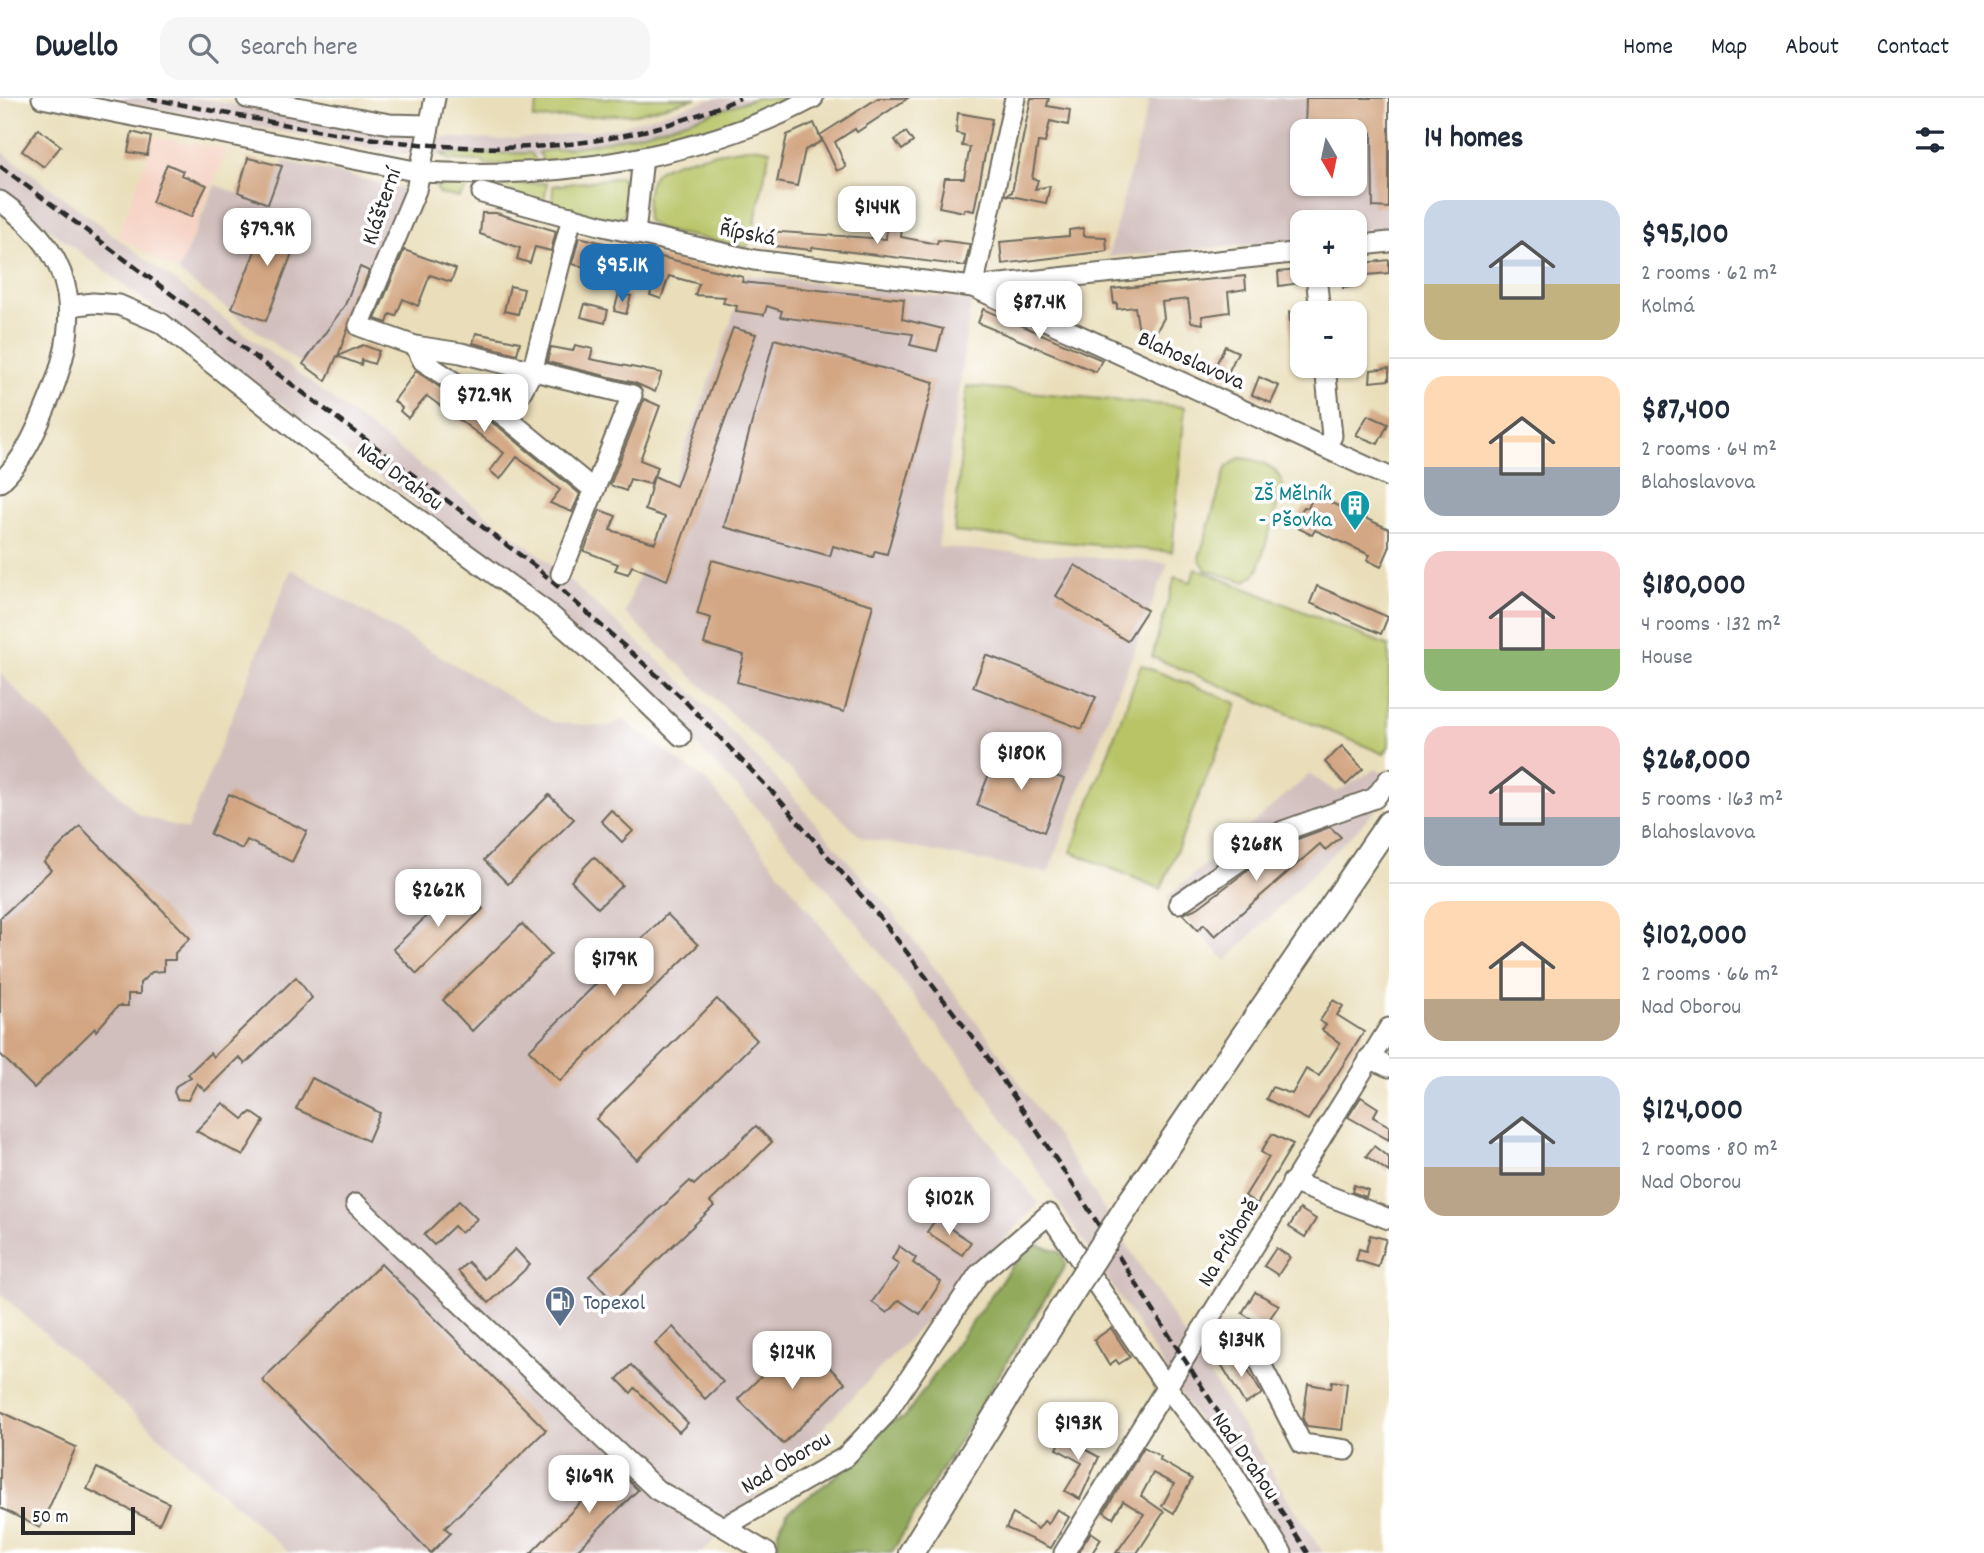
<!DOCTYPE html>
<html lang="en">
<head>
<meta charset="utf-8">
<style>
  :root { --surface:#fff; --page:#f6f6f7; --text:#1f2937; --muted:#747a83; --line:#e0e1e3; --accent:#1f6fb2 }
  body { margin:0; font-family:Dekko,sans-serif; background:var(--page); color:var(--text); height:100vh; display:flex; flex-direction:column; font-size:26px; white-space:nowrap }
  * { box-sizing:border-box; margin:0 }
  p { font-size:23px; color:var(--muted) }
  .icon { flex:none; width:38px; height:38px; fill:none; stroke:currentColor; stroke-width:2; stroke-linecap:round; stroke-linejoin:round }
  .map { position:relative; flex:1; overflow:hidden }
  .drawer { display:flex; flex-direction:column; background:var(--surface); width:595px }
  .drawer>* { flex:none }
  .needle { width:46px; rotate:171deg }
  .fabs { position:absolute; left:1290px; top:21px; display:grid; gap:14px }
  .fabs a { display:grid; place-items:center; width:77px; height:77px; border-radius:14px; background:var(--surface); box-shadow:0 2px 5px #0004; font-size:35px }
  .scale { position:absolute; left:21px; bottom:18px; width:114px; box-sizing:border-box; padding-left:7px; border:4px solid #2b2b2b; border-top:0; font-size:19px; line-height:24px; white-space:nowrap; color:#2b2b2b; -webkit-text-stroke:5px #fff; paint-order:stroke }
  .price { position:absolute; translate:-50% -60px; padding:0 16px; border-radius:14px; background:#fff; color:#222; font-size:23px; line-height:46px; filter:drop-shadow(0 2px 4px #0008) }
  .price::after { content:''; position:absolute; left:50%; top:42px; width:21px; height:16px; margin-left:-10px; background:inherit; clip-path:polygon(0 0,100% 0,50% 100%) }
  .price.active { background:var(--accent); color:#fff }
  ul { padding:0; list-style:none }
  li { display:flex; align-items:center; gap:21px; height:175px; padding:0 35px }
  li+li { border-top:2px solid var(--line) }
  li span { display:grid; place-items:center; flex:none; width:196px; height:140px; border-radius:21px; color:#555 }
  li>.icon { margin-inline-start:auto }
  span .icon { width:84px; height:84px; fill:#fffc; stroke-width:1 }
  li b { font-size:30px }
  h2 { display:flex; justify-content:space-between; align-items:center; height:84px; padding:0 35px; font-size:30px }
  header { display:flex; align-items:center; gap:42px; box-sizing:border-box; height:98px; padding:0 35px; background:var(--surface); border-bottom:2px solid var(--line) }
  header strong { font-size:33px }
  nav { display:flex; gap:38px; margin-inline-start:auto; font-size:24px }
  .search { width:490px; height:63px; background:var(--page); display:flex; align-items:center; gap:18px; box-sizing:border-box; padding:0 24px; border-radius:21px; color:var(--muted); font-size:26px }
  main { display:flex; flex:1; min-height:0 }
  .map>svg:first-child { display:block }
</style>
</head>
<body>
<header>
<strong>Dwello</strong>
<div class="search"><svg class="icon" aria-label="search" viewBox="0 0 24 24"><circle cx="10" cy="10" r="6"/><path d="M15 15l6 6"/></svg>Search here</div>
<nav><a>Home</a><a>Map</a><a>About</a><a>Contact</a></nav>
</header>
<main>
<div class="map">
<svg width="1389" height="1455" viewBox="0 0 1389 1455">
  <rect width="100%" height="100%" fill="#fff"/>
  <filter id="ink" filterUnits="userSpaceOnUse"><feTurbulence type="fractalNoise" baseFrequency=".0143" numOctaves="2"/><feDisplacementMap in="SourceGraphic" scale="14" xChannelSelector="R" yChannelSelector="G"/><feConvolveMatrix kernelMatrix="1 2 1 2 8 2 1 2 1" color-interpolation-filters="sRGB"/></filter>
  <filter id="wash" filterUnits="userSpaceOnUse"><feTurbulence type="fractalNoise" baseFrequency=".00686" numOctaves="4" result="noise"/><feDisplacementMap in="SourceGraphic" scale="28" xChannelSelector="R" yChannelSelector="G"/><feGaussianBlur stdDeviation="1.57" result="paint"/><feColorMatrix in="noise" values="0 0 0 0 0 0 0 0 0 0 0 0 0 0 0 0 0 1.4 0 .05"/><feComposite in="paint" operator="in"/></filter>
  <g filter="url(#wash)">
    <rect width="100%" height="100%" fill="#e9deb9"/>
    <path fill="#f5d2c3" d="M151,39L227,51L178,174L118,138L148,57Z"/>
    <g fill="#d1bfbd" fill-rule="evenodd">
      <path d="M100,0H197L405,38L498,42L547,39L621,28L715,0H762L662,38L549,57L499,61L403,56Z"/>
      <path d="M1150,0H1389V134L1355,137L1354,124H1302V142L1108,159ZM1302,33H1354V86H1302Z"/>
      <path d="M0,52L544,460L690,591L786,691L888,809L991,943L1081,1075L1323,1455H1283L1052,1094L963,962L861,830L761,714L666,615L522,486L0,94Z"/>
      <path d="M284,63L411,92L326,285L178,174L215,87L268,106Z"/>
      <path d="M745,177L971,202L938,449L1168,465L1048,775L862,740L625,515L731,224Z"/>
      <path d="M291,471L553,624L607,629L623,622L708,684L1039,1106L702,1455H289L0,1195V575L138,716L187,732Z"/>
      <path d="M1376,671L1389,679V699L1226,863L1166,800L1310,676L1336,694Z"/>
    </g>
    <g fill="#b8c466" stroke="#727848" stroke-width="2">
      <path d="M539,0H696L636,16L533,21Z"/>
      <path d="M755,0H786C723,41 617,57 543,64L539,54C616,45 681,27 755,0Z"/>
      <path d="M754,49L770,52L752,139L747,149L660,132L647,122C646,109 646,83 657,74C671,61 733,52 754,49Z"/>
      <path d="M531,55L537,65L485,67L483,63L449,62L442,56Z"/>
      <path d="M622,79C635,90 631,113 618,122L552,108L553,88Z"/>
      <path d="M475,85V90H467L459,100L439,96L436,88Z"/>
      <path d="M547,85L544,105L487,92V86Z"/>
      <path d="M967,288L1185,309L1172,454L954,434Z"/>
      <path d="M1239,360C1257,361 1280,368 1283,387L1258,473L1246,484L1206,472L1199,460L1226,370Z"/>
      <path d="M1195,470L1389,548V648L1384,656L1152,559L1175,479L1191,484Z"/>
      <path d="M1141,567L1237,605L1161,791L1071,754Z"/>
    </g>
    <path fill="#92aa5b" stroke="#5e6a43" stroke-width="2" d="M1036,1146L1060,1154L1066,1166L892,1454L783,1455L778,1448V1432L787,1415L848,1369L890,1324L904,1320L1014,1165Z"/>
    <g id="blocks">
      <g fill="#d3a784">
        <path d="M878,0H908L857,34L855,31L835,44L846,69L837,73L820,37Z"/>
        <path d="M1031,0H1049L1047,8L1070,12L1068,27L1050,23L1045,45L1038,44L1032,81L1038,82L1035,91L1050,88L1046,105L1006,97L1012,94Z"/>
        <path d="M1306,0H1389V110L1373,109L1372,35L1305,30Z"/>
        <path d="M958,15L992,21L974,113L964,111V114L939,109L945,80H964L970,49L962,48L964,37L956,35Z"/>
        <path d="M814,25L822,43L805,52L797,88L777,84L787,37Z"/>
        <path d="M38,31L61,48L44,69L22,53Z"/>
        <path d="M132,34L151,39L147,57L128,54Z"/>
        <path d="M906,34L913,44L902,52L895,42Z"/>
        <path d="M248,60L282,68L268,106L238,94Z"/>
        <path d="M167,66L183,73L181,77L207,87L191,119L152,104Z"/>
        <path d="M482,115H496L556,133L551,153L535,149L530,165L517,161L520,150L480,136Z"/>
        <path d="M270,116L302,129L266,223L232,210Z"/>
        <path d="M887,126L902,128L901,139L937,146L938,142L970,146L965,168L812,149L811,152L765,147L766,133L886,141Z"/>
        <path d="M1083,130L1084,138L1106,139L1107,153L1002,166L1000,144L1069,138V132Z"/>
        <path d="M579,139L743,179L742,184L904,201L902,221L943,231L937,253L910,247L913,236L780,219L782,213L767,208L764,217L736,213L737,208L723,205L725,199L695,197L699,186L669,178L661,201L650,197L657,176L625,169L621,187L586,176L588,170L572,166Z"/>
        <path d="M404,152L456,171L451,184L430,177L418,208L403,201L396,218L390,216L387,225L375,221Z"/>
        <path d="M1389,162V175L1356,178L1358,188L1343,190L1342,177H1354V166Z"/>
        <path d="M360,169L369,173L338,258L363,247L379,253L374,266L362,262L361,267L337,258L326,283L303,266L345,207Z"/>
        <path d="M1298,172L1300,185L1279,188L1278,174Z"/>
        <path d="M1245,178L1246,191L1228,194L1230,214L1202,218L1203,226L1191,224L1188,201L1162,204L1164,220L1156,234L1138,228L1135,209L1117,211V205L1114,206L1112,191Z"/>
        <path d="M510,188L524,191L518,216L504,213Z"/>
        <path d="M619,195L631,198L626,216L614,213Z"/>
        <path d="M585,206L608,212L605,225L581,219Z"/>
        <path d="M983,211L1102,262L1096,274L978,225Z"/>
        <path d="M1302,213V256L1293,257L1289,214Z"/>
        <path d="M733,230L756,236L667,482L632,468L628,476L615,472L618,466L584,453L600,412L616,418L610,432L655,445L665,419L645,412L654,378L676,388Z"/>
        <path d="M476,235L520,244L517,256L473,245Z"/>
        <path d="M774,241L934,284L887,456L875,453L873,459L833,448L830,458L724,429Z"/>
        <path d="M575,247L593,251L590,261L662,275L655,294L635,285L547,264L551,249L573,253Z"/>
        <path d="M1225,248L1238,254L1225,281L1212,275Z"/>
        <path d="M1389,270V282L1370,284L1371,272Z"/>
        <path d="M416,273L500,330L580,396L572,414L550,405L560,392L517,359L500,381L490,373L504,355L427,298L408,320L400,313L402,310L394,303Z"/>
        <path d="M1259,279L1279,288L1271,305L1252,297Z"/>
        <path d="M644,301L660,308L640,362L658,369L650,386L630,381L626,393L610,387Z"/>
        <path d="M1368,317L1388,326L1378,346L1356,337Z"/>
        <path d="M1314,397L1389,431V451L1381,469L1367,462L1370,457L1315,432L1312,437L1298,430L1302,420L1298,418L1304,409L1308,410Z"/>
        <path d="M712,462L873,507L844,614L737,584L744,557L704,546L711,520L697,516Z"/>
        <path d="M1075,467L1147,512L1127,543L1056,498Z"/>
        <path d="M1317,488L1388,519L1381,536L1310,505Z"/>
        <path d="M986,557L1096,599L1082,631L973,589Z"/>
        <path d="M1342,648L1363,671L1346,687L1325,664Z"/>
        <path d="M997,655L1064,681L1044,734L977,707Z"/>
        <path d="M229,696L307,733L292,764L247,742L242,751L210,736Z"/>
        <path d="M549,697L574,721L508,786L484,762Z"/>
        <path d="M611,712L633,733L622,744L601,723Z"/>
        <path d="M80,728L190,840L175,855V862H164V873L152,874L140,885V896H128V908H118L96,933L95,930L34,990L0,956V820L51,772L44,764Z"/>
        <path d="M1330,729L1341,739L1325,752L1320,746L1215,838L1204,826L1198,832L1183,816L1199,809L1256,766L1260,770L1292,743Z"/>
        <path d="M594,759L622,787L598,810L571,783Z"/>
        <path d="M458,787L483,811L417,876L393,851Z"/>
        <path d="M667,816L698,847L560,983L529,952Z"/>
        <path d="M522,826L551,856L472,933L443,902Z"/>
        <path d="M296,879L312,900L245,966L239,959L205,993L197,985L188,1002L177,1001L174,994L176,988L191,979L188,976L210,955L213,959Z"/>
        <path d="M717,901L757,942L637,1062L596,1021Z"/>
        <path d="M1333,902L1343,908L1337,917L1364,934L1308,1022L1266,1001L1272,989L1292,996L1306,971L1319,978L1340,945L1322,932L1326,927L1320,923Z"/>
        <path d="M312,980L380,1015L368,1043L296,1011Z"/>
        <path d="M1361,999L1378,1010L1373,1019L1389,1028V1042L1348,1019Z"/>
        <path d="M223,1005L243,1021L251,1014L264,1023L243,1058L196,1033Z"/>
        <path d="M756,1028L772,1044L710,1104L714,1108L614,1204L589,1178L690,1083L694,1087Z"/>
        <path d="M1272,1036L1293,1046L1257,1106L1245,1098L1269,1059L1261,1054Z"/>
        <path d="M1374,1048L1389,1060V1074L1366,1058Z"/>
        <path d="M1354,1087L1368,1092L1366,1099L1352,1094Z"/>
        <path d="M459,1103L477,1121L461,1135L454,1128L434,1147L424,1137Z"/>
        <path d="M1300,1111L1316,1121L1305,1139L1289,1129Z"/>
        <path d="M936,1121L971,1144L962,1157L927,1134Z"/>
        <path d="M1370,1137L1386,1141L1378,1169L1356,1162L1359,1151L1366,1153Z"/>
        <path d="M899,1148L916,1160L913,1165L941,1184L920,1216L899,1202L887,1215L872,1204L899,1166L892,1161Z"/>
        <path d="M1276,1150L1290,1159L1278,1177L1264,1168Z"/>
        <path d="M515,1151L530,1167L489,1205L458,1173L468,1164L485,1181Z"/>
        <path d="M381,1166L546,1332L445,1430L451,1435L431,1455L262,1282Z"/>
        <path d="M1255,1194L1279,1207L1264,1229L1242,1215Z"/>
        <path d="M673,1229L723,1284L705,1301L655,1246Z"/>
        <path d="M1111,1230L1130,1259L1119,1266L1116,1262L1109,1267L1094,1242Z"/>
        <path d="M800,1240L845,1285L783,1346L738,1301Z"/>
        <path d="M1238,1255L1262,1296L1245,1306L1221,1266Z"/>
        <path d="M631,1267L688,1325L679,1334L635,1290L631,1295L617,1281Z"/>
        <path d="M1332,1283L1347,1285L1342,1332L1307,1328L1303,1322L1308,1286L1331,1290Z"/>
        <path d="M0,1313L76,1349L40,1430L0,1410Z"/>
        <path d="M1067,1329L1081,1336L1075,1346L1099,1359L1080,1401L1065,1393L1082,1365L1057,1351Z"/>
        <path d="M1144,1349L1161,1359L1159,1362L1192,1381L1174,1415L1162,1408L1174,1386L1153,1375L1141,1398L1164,1414L1137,1455H1116L1144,1416L1123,1403L1113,1420L1104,1414Z"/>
        <path d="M615,1369L638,1392L574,1455H531Z"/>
        <path d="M97,1370L169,1405L159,1426L87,1391Z"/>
        <path d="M1057,1411L1069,1419L1051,1450L1006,1430L1013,1416L1038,1431L1044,1423L1048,1426Z"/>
        <path d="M1091,1434L1101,1441L1092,1455H1078Z"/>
      </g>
    </g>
  </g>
  <g filter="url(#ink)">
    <use href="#blocks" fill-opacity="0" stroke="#6e6a5d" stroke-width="2"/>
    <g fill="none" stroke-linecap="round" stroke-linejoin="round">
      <g stroke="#6e6a5d" stroke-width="23">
        <g id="minor">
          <path d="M42,0L420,74C552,81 694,63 813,0"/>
          <path d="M247,0L390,26L427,27"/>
          <path d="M435,0L416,92L359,228L415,248L461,255L632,297L561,476"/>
          <path d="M1015,0L973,189L1389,379"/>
          <path d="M482,95L603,128L754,162L973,189L1302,154"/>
          <path d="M0,103C82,161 82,226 45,311C34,338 22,364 0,384"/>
          <path d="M635,136L643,59"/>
          <path d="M1354,148L1389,144"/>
          <path d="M1316,177L1320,215"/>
          <path d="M69,208L93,205L119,207L161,225L306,340L548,515L614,573L681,638"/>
          <path d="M415,248L423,263L507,320L594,392"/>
          <path d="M1325,268L1332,338L1326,349"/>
          <path d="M507,320L532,274L572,119"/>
          <path d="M1179,805L1283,733L1375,700L1389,681"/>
          <path d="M1369,960L1389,969"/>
          <path d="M1292,1084L1389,1121"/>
          <path d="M356,1106L657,1392L724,1429L845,1359L885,1317L978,1177L1049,1116L1166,1288L1231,1372L1282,1455"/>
          <path d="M1202,1232L1225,1236L1251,1247L1302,1346L1346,1352"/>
          <path d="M724,1429L767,1455"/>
          <path d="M1064,1455L1389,930"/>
        </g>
      </g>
      <g stroke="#6e6a5d" stroke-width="28">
        <g id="major">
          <path d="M1130,1104L1389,725"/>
          <path d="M911,1455L1055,1221"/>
        </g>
      </g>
      <use href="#minor" stroke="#fff" stroke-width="19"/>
      <use href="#major" stroke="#fff" stroke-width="24"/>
      <g stroke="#2b2b2b" stroke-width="4.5" stroke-dasharray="10 5" stroke-linecap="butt">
        <path d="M148,0C351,39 540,89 740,0"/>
        <path d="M0,68L536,469L681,599L777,699L878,817L981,950L1070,1082L1308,1455"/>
      </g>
      <g stroke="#6e6a5d" stroke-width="28" stroke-linecap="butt">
        <path id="major-bridge" d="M1055,1221L1130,1104"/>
      </g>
      <use href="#major-bridge" stroke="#fff" stroke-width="24"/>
    </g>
  </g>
  <defs>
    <g id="building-pin" transform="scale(1.575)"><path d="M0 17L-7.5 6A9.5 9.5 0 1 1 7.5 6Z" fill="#0f9aa8" stroke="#fff"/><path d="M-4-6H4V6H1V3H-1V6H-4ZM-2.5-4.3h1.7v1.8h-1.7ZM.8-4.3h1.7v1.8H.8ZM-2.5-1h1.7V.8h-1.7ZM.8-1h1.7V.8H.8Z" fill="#fff"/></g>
    <g id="fuel-pin" transform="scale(1.575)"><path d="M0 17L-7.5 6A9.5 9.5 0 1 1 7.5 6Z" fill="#5c6f8a" stroke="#fff"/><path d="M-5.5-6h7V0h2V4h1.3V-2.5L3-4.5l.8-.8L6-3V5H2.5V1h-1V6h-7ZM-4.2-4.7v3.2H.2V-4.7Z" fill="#fff"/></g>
  </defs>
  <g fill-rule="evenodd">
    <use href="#building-pin" x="1355" y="407"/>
    <use href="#fuel-pin" x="560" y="1203"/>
  </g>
  <g text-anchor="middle" stroke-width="7" stroke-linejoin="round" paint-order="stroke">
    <g font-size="23" fill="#2b2b2b" stroke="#fff">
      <text transform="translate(380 108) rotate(-71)" y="8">Klášterní</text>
      <text transform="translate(748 134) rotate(11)" y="8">Řípská</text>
      <text transform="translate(1192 261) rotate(24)" y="8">Blahoslavova</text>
      <text transform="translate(401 377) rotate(36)" y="8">Nad Drahou</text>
      <text transform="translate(1227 1144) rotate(-59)" y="8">Na Průhoně</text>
      <text transform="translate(1247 1357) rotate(55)" y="8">Nad Drahou</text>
      <text transform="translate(785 1363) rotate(-31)" y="8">Nad Oborou</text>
    </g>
    <g font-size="23" fill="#0d838f" stroke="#fff" text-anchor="end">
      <text x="1332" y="402">ZŠ Mělník<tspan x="1332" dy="26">- Pšovka</tspan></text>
    </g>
    <g font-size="23" fill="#4e5e75" stroke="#fff" text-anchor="start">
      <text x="583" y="1211">Topexol</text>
    </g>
  </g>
</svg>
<div class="fabs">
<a><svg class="needle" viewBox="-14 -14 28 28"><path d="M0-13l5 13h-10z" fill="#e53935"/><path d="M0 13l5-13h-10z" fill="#747a83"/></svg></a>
<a>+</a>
<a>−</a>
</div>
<div class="scale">50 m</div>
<b class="price" style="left:877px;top:148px">$144K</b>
<b class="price" style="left:267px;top:170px">$79.9K</b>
<b class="price active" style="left:622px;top:206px">$95.1K</b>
<b class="price" style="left:1039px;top:243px">$87.4K</b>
<b class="price" style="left:484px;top:336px">$72.9K</b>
<b class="price" style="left:1021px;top:694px">$180K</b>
<b class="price" style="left:1256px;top:785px">$268K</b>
<b class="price" style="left:438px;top:831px">$262K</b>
<b class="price" style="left:614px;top:900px">$179K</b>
<b class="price" style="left:949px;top:1139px">$102K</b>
<b class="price" style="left:1241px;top:1281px">$134K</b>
<b class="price" style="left:792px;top:1293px">$124K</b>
<b class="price" style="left:1078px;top:1364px">$193K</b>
<b class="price" style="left:589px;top:1417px">$169K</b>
</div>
<section class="drawer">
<h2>14 homes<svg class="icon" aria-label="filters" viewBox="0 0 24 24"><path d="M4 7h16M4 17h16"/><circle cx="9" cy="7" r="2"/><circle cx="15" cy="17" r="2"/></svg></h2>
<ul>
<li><span style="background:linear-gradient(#c9d6e8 60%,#c2b280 0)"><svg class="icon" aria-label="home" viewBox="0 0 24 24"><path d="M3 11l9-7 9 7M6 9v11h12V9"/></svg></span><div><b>$95,100</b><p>2 rooms · 62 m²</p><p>Kolmá</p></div></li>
<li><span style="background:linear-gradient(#ffd9b3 65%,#9aa5b1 0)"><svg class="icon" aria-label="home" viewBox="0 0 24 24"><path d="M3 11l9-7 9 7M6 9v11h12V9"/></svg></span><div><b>$87,400</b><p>2 rooms · 64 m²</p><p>Blahoslavova</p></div></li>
<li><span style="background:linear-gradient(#f6c9c9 70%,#8fb573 0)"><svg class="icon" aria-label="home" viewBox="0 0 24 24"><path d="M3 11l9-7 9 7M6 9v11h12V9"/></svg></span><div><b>$180,000</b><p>4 rooms · 132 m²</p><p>House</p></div></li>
<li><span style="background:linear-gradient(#f6c9c9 65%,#9aa5b1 0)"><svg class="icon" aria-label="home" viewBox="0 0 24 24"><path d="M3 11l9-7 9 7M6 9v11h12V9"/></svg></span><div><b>$268,000</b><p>5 rooms · 163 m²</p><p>Blahoslavova</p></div></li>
<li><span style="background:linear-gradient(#ffd9b3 70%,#b9a48a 0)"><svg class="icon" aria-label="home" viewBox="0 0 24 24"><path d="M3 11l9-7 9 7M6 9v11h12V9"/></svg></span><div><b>$102,000</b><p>2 rooms · 66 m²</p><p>Nad Oborou</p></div></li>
<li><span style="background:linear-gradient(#c9d6e8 65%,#b9a48a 0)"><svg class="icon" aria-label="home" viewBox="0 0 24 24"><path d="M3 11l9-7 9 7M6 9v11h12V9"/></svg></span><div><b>$124,000</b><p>2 rooms · 80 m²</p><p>Nad Oborou</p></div></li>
</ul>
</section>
</main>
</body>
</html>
